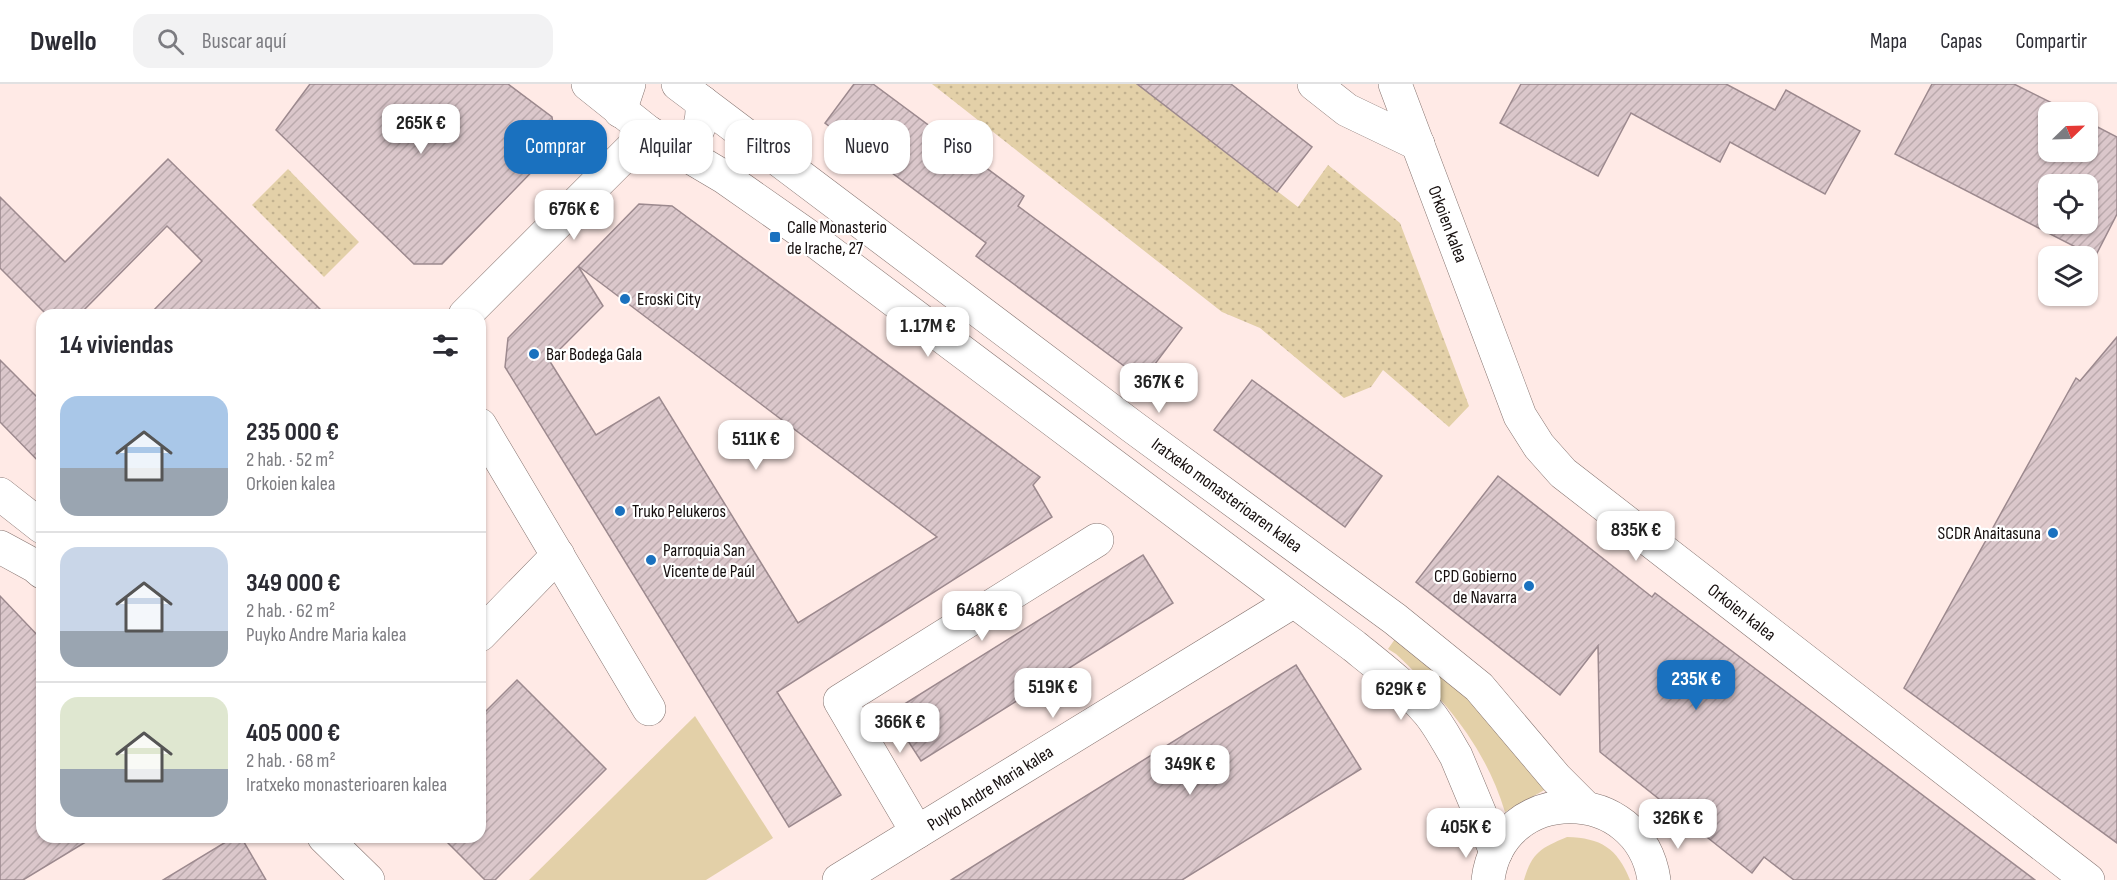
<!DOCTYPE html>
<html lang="es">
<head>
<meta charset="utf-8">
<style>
  :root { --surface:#fff; --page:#f2f2f3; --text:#2b2b33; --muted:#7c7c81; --line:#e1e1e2; --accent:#1a71bf }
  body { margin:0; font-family:"Sofia Sans Condensed",sans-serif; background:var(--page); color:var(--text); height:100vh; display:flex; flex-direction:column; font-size:22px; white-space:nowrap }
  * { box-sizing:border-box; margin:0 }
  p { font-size:20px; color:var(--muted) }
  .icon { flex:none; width:33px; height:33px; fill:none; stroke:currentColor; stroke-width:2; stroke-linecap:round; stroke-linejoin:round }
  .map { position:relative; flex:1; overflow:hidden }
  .panel { position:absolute; left:36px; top:225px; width:450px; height:534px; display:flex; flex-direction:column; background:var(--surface); border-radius:18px; box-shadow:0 2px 4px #0004 }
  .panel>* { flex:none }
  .top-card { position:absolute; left:504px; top:36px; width:570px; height:54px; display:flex; gap:12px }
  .needle { width:39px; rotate:67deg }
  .tools { position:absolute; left:2038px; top:18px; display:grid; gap:12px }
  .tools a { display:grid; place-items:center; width:60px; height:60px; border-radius:12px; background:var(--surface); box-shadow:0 2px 4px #0004; font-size:30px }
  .price { position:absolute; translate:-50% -51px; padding:0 14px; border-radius:12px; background:#fff; color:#222; font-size:20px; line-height:39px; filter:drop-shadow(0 2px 3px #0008) }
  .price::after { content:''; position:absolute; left:50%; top:36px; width:18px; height:14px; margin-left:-9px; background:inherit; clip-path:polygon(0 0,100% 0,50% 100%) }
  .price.on { background:var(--accent); color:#fff }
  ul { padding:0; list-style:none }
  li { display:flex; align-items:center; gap:18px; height:150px; padding:0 24px }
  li+li { border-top:2px solid var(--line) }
  li span { display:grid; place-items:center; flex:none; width:168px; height:120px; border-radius:18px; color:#555 }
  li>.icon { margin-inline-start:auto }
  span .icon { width:72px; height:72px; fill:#fffc; stroke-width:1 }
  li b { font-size:26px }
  h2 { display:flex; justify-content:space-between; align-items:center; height:72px; padding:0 24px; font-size:26px }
  .tag { padding:0 21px; border-radius:18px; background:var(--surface); box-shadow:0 2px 4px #0004; font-size:21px; line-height:54px }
  .tag.on { background:var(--accent); color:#fff }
  header { display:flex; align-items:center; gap:36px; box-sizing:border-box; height:84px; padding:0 30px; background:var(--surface); border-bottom:2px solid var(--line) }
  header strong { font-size:28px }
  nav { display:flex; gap:33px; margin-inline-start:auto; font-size:21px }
  .search { width:420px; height:54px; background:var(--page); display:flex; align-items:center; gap:15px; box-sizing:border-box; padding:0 21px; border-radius:18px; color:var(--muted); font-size:22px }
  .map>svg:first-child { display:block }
</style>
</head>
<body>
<header>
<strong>Dwello</strong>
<div class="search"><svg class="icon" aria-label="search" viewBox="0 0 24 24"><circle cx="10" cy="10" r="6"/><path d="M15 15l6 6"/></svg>Buscar aquí</div>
<nav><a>Mapa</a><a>Capas</a><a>Compartir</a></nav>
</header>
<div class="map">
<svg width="2117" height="796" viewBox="0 0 2117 796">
  <defs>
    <pattern id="park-dots" width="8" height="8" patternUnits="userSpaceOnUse" patternTransform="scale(1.5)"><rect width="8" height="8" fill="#e3d0a8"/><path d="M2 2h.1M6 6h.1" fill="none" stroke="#c2b18f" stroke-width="1.8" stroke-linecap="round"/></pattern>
    <pattern id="building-hatch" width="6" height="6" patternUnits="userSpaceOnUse" patternTransform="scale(1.5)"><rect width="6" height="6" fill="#dbc7cb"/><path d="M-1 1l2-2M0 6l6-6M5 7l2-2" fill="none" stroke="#bbaaad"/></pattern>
  </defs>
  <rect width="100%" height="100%" fill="#ffeae6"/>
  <g fill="#e3d0a8">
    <path d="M1395,555L1465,604L1498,650L1525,683L1548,704L1505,728C1485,662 1445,616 1396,570L1388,565Z"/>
    <path d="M695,632L773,754L706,796H529Z"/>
    <path d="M1567,753C1601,754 1617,764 1630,796H1524C1532,768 1541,764 1567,753Z"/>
  </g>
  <g fill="url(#park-dots)">
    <path d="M932,0H1137L1298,123L1328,81L1400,139L1469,322L1449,343L1383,286L1371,303L1344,314L1260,244L1222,228Z"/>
    <path d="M288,85L359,158L324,193L252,121Z"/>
  </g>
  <g fill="url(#building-hatch)" stroke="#9c898e" stroke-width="1.5" fill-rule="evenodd">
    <path d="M310,0H508L552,33L556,63L442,180H414L276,46Z"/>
    <path d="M854,0H873L1024,112L1018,122L1182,244L1143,296L976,172L986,159L825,39Z"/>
    <path d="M1137,0H1231L1312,63L1277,108Z"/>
    <path d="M1521,0H1726L1775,26L1786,6L1860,47L1825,110L1730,58L1720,78L1631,29L1598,92L1500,39Z"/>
    <path d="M1932,0H2014L2070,28H2049V68H2088V38L2117,53V130L2095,173L1895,70ZM2049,100H2088V140H2049Z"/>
    <path d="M168,75L218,124L326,231H149L202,177L167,142L79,231H47L0,184V113L65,178Z"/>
    <path d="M639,120L672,122L1040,393L1033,401L1052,433L777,608L841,711L789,743L505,283L508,254ZM578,182L606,203L937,453L798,539L659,313L596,351L549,276L603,222Z"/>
    <path d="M2117,253V759L1904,604L2076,294L2080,297Z"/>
    <path d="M0,276L42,318V381L0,338Z"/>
    <path d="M1252,296L1382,392L1345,443L1214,346Z"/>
    <path d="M1498,392L1652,513L1655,509L2035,796H1794L1764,773L1752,789L1600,668L1598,562L1560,611L1416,498Z"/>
    <path d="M1143,471L1173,519L921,677L890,629Z"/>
    <path d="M0,512L42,556V753H94L23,796H0Z"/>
    <path d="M1296,581L1361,685L1182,796H951Z"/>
    <path d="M517,596L606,685L495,796H485L442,753H480V633Z"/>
    <path d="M234,753H241L266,796H163Z"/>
  </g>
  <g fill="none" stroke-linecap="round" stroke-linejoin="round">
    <g stroke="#867470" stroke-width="34">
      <g id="street">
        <path d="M1314,0L1347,26L1418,60"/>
        <path d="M1395,0L1520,332L1539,362L1563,389L2088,796"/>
        <path d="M620,27L629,0"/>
        <path d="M675,64C698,54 703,43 702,18"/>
        <path d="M465,231L648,48"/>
        <path d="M480,341L649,625"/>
        <path d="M480,551L558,471"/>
        <path d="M917,748L840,617L1097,456"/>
        <path d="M839,796L1294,517"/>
      </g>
    </g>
    <g stroke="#867470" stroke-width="34">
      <g id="secondary">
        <path d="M588,0L648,48L724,93L811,154L1354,562C1380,583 1406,603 1428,628C1439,641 1447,657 1456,672L1496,768"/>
        <path d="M678,0L1133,343L1395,535L1479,603L1556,694L1584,722"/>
        <path d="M0,410L42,443"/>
        <path d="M0,463L35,482L42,488"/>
        <path d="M324,753L368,796"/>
        <path d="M1488,796C1500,698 1640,699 1654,796"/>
      </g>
    </g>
    <use href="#street" stroke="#fff" stroke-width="33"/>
    <use href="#secondary" stroke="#fff" stroke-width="33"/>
  </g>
  <g fill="#1a71bf" stroke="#fff" stroke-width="2">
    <rect x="769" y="147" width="12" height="12" rx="3"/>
    <circle cx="625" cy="215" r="6"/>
    <circle cx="534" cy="270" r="6"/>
    <circle cx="620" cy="427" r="6"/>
    <circle cx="2053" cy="449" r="6"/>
    <circle cx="651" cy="476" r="6"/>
    <circle cx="1529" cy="502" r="6"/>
  </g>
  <g text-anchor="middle" stroke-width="4.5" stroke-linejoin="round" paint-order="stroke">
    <g font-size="18" fill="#150e0d" stroke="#fff">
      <text transform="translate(1448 140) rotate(69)" y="6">Orkoien kalea</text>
      <text transform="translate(1227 411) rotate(36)" y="6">Iratxeko monasterioaren kalea</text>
      <text transform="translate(1742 528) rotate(38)" y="6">Orkoien kalea</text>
      <text transform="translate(990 704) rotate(-32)" y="6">Puyko Andre Maria kalea</text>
    </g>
    <g font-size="18" fill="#150e0d" stroke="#fff" text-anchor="start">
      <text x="787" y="149">Calle Monasterio<tspan x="787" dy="21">de Irache, 27</tspan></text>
      <text x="637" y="221">Eroski City</text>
      <text x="546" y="276">Bar Bodega Gala</text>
      <text x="632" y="433">Truko Pelukeros</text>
      <text x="2041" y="455" text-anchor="end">SCDR Anaitasuna</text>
      <text x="663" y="472">Parroquia San<tspan x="663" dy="21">Vicente de Paúl</tspan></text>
      <text x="1517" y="498" text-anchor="end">CPD Gobierno<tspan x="1517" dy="21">de Navarra</tspan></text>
    </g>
  </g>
</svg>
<div class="tools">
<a><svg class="needle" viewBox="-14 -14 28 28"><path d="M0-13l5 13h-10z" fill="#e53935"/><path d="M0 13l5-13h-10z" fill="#7c7c81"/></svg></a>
<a><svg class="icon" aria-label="locate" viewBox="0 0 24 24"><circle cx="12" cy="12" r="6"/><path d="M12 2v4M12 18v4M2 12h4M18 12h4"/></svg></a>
<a><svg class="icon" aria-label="layers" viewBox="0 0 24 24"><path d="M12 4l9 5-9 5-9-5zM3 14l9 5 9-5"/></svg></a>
</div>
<b class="price" style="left:421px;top:71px">265K €</b>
<b class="price" style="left:574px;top:157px">676K €</b>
<b class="price" style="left:928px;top:274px">1.17M €</b>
<b class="price" style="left:1159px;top:330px">367K €</b>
<b class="price" style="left:756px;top:387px">511K €</b>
<b class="price" style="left:1636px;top:478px">835K €</b>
<b class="price" style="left:982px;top:558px">648K €</b>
<b class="price on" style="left:1696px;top:627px">235K €</b>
<b class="price" style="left:1053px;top:635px">519K €</b>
<b class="price" style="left:1401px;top:637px">629K €</b>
<b class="price" style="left:900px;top:670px">366K €</b>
<b class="price" style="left:1190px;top:712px">349K €</b>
<b class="price" style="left:1678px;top:766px">326K €</b>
<b class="price" style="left:1466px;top:775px">405K €</b>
<div class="top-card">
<a class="tag on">Comprar</a>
<a class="tag">Alquilar</a>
<a class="tag">Filtros</a>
<a class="tag">Nuevo</a>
<a class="tag">Piso</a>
</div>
<section class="panel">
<h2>14 viviendas<svg class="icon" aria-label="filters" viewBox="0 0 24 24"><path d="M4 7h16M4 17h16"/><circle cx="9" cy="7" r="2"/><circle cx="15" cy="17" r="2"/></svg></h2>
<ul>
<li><span style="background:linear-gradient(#a9c7e8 60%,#9aa5b1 0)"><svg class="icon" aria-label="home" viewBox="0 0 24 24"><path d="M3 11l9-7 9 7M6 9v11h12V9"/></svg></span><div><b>235 000 €</b><p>2 hab. · 52 m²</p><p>Orkoien kalea</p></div></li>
<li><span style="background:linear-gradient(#c9d6e8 70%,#9aa5b1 0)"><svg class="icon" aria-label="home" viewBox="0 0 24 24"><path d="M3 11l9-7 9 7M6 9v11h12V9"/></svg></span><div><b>349 000 €</b><p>2 hab. · 62 m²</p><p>Puyko Andre Maria kalea</p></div></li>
<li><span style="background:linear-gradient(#dfe7d0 60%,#9aa5b1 0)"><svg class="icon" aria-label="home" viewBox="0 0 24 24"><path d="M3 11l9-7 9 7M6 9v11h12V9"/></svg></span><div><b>405 000 €</b><p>2 hab. · 68 m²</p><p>Iratxeko monasterioaren kalea</p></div></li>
</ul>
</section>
</div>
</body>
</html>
